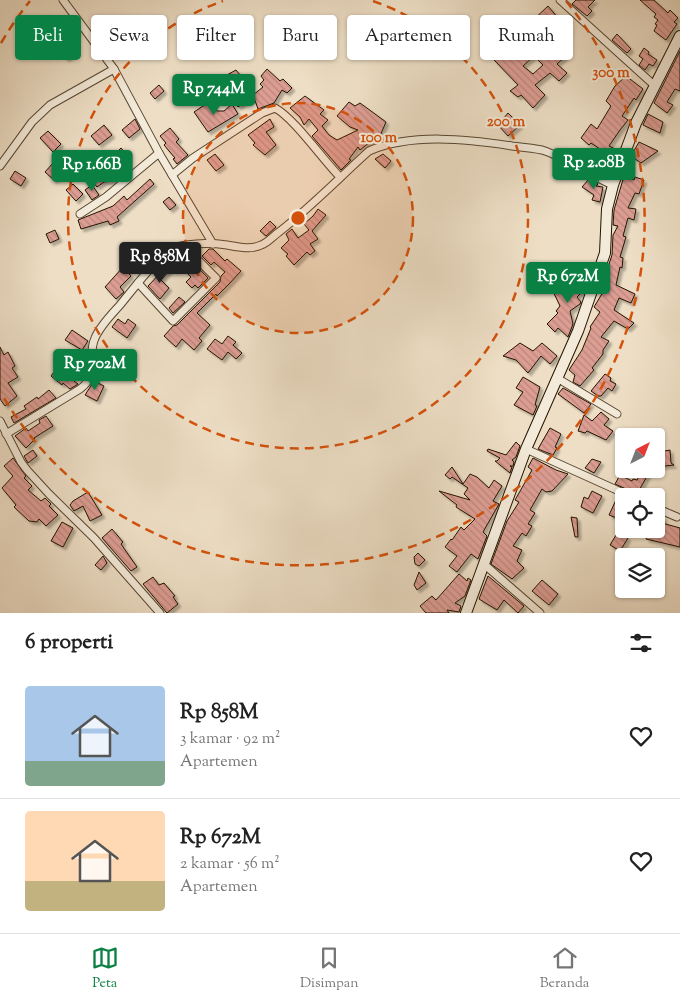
<!DOCTYPE html>
<html lang="id">
<head>
<meta charset="utf-8">
<style>
  :root { --surface:#fff; --page:#f2f2f2; --text:#222; --muted:#767676; --line:#e0e0e0; --accent:#0b8043 }
  body { margin:0; font-family:"Sorts Mill Goudy",serif; background:var(--page); color:var(--text); height:100vh; display:flex; flex-direction:column; font-size:19px; white-space:nowrap }
  * { box-sizing:border-box; margin:0 }
  p { font-size:16px; color:var(--muted) }
  .icon { flex:none; width:28px; height:28px; fill:none; stroke:currentColor; stroke-width:2; stroke-linecap:round; stroke-linejoin:round }
  .map { position:relative; height:613px; overflow:hidden }
  .drawer { display:flex; flex-direction:column; background:var(--surface); flex:1 }
  .drawer>* { flex:none }
  .banner { position:absolute; left:15px; top:15px; width:650px; height:45px; display:flex; gap:10px }
  .needle { width:32px; rotate:42deg }
  .buttons { position:absolute; left:615px; top:428px; display:grid; gap:10px }
  .buttons a { display:grid; place-items:center; width:50px; height:50px; border-radius:5px; background:var(--surface); box-shadow:0 1px 4px #0004; font-size:25px }
  .price { position:absolute; translate:-50% -42px; padding:0 11px; border-radius:5px; background:var(--accent); color:#fff; font-size:16px; line-height:32px; filter:drop-shadow(0 1px 2px #0008) }
  .price::after { content:''; position:absolute; left:50%; top:30px; width:15px; height:11px; margin-left:-8px; background:inherit; clip-path:polygon(0 0,100% 0,50% 100%) }
  .price.active { background:#222; color:#fff }
  ul { padding:0; list-style:none }
  li { display:flex; align-items:center; gap:15px; height:125px; padding:0 25px }
  li+li { border-top:1px solid var(--line) }
  li span { display:grid; place-items:center; flex:none; width:140px; height:100px; border-radius:5px; color:#555 }
  li>.icon { margin-inline-start:auto }
  span .icon { width:60px; height:60px; fill:#fffc; stroke-width:1 }
  li b { font-size:21px }
  h2 { display:flex; justify-content:space-between; align-items:center; height:60px; padding:0 25px; font-size:21px }
  .chip { padding:0 18px; border-radius:5px; background:var(--surface); box-shadow:0 1px 4px #0004; font-size:18px; line-height:45px }
  .chip.active { background:var(--accent); color:#fff }
  .dock { display:flex; justify-content:space-around; align-items:center; height:70px; border-top:1px solid var(--line); background:var(--surface); font-size:14px; color:var(--muted) }
  .dock a { display:grid; justify-items:center; gap:2px }
  .dock .active { color:var(--accent) }
  .map>svg:first-child { display:block }
</style>
</head>
<body>
<div class="map">
<svg width="680" height="613" viewBox="0 0 680 613">
  <defs>
    <pattern id="building-back-hatch" width="6" height="6" patternUnits="userSpaceOnUse" patternTransform="scale(1.25)"><rect width="6" height="6" fill="#dc9d93"/><path d="M-1 5l2 2M0 0l6 6M5-1l2 2" fill="none" stroke="#bc867d"/></pattern>
    <filter id="shadow"><feDropShadow dx="3" dy="3" stdDeviation="1" flood-color="#0004"/></filter>
  </defs>
  <rect width="100%" height="100%" fill="#eddec5"/>
  <filter id="stains"><feTurbulence type="fractalNoise" baseFrequency=".004" numOctaves="4"/><feColorMatrix values="0 0 0 0 .2 0 0 0 0 .09 0 0 0 0 .02 0 0 0 .5 -.17"/></filter>
  <radialGradient id="worn" r=".72"><stop offset=".6" stop-color="#630" stop-opacity="0"/><stop offset="1" stop-color="#630" stop-opacity=".3"/></radialGradient>
  <g fill="url(#building-back-hatch)" stroke="#231400" fill-rule="evenodd" filter="url(#shadow)">
    <path d="M576,0H595L588,7L592,11L587,16L572,4Z"/>
    <path d="M640,0H654L668,13L670,10L678,18L674,22L677,24L666,40L654,31L657,25L655,24L658,20L654,17L656,14Z"/>
    <path d="M548,6L559,19L561,17L565,21L562,26L564,27L550,41L558,45L566,56L557,64L567,73L559,81L550,73L535,85L545,95L533,108L521,95L518,97L510,91L518,85L494,60L507,50L509,52L523,41L528,47L543,35L530,23ZM534,56L543,65L533,74L523,66Z"/>
    <path d="M106,17L112,25L101,33L95,25Z"/>
    <path d="M68,20L78,33L72,37L68,31L64,33L63,32L51,43L45,37L55,28Z"/>
    <path d="M497,20L503,28L493,35L486,26Z"/>
    <path d="M617,34L631,49L627,53L612,40Z"/>
    <path d="M70,44L75,53L66,59L61,51Z"/>
    <path d="M644,48L649,52L648,54L657,60L653,66L649,64L645,70L639,65L643,59L639,56Z"/>
    <path d="M680,51V91L675,89L667,102L673,105L667,113L654,103Z"/>
    <path d="M267,69L280,81L283,79L292,88L287,93L282,90L274,103L258,109L253,95L263,87L260,84L264,80L261,76Z"/>
    <path d="M236,70L241,76L237,80L248,100L238,107L229,91L234,87L225,76Z"/>
    <path d="M626,76L643,89L636,100L634,98L622,116L628,120L620,130L609,146L615,149L604,163L609,166L603,175L588,166L600,149L591,143L589,145L581,138L591,124L597,129L611,106L606,101L615,86Z"/>
    <path d="M159,85L164,91L155,99L150,93Z"/>
    <path d="M305,96L324,110L320,114L328,120L322,126L329,135L337,140L358,130L350,127L337,116L349,102L355,106L360,103L386,122L380,136L372,141H371L360,150L358,147L349,159L351,160L341,170L312,136L318,130L309,119L304,125L300,117L290,108Z"/>
    <path d="M209,102L217,111H224L232,104L238,114L208,132L194,112Z"/>
    <path d="M508,113L520,125L508,136L498,125Z"/>
    <path d="M648,114L663,122L660,133L643,125Z"/>
    <path d="M135,119L140,129L129,138L122,130Z"/>
    <path d="M270,119L274,127L266,132L276,145L265,155L253,145L255,143L248,135Z"/>
    <path d="M104,125L112,135L99,145L91,136Z"/>
    <path d="M170,128L179,139L176,142L188,155L177,164L173,159L175,158L164,145L166,143L160,136Z"/>
    <path d="M48,131L61,144L53,152L40,138Z"/>
    <path d="M639,142L658,151L641,163L631,156Z"/>
    <path d="M121,148L127,155L120,162L114,155Z"/>
    <path d="M215,154L224,165L216,171L207,160Z"/>
    <path d="M383,154L391,161L385,168L375,159Z"/>
    <path d="M62,157L70,169L54,180L45,172L53,163Z"/>
    <path d="M100,158L109,169L115,164L123,172L112,181L104,182L97,187L84,171L88,167L85,164Z"/>
    <path d="M15,171L26,178L21,186L10,179Z"/>
    <path d="M624,176L634,180L635,177L644,180L639,194L635,193L628,208L636,209L634,220L628,218L623,236L626,237L620,257L623,258L622,268L620,267L616,285L635,294L631,303L619,298L614,310L634,323L628,329L614,321L601,337L609,341L603,350V354L592,368L594,370L580,386L573,382L575,375L569,370L582,350L591,328L590,327L600,312L594,307L606,287L600,291L612,255L613,235L618,226L613,225L614,210Z"/>
    <path d="M150,179L154,184L117,217L119,221L110,225L108,221L81,229L78,220L113,206L124,196L127,200Z"/>
    <path d="M589,179L598,184L596,186L603,187L600,202L592,200L594,195L582,187Z"/>
    <path d="M73,184L83,194L76,201L66,190Z"/>
    <path d="M92,185L99,195L92,200L85,190Z"/>
    <path d="M169,197L176,205L170,210L163,202Z"/>
    <path d="M318,209L326,215L312,231L318,239L310,244L315,251L310,255L307,252L294,265L286,256L288,254L281,248L289,240L286,234L292,229L298,238L309,230L304,224L313,216Z"/>
    <path d="M270,221L276,227L266,236L260,231Z"/>
    <path d="M55,230L59,239L50,243L46,234Z"/>
    <path d="M209,249H213L225,261L227,259L241,271L229,284L217,296L216,294L197,313L210,325L199,338L202,341L194,350L182,339L176,347L164,336L173,326L177,325L220,282L221,276L225,272L214,262L211,265L202,256Z"/>
    <path d="M182,251L208,278L198,288L195,285L192,288L186,282L191,277L180,266L174,271L168,265Z"/>
    <path d="M123,267L131,276L120,287L124,292L116,299L105,287Z"/>
    <path d="M166,267L170,270L161,280L169,288L160,299L148,286Z"/>
    <path d="M576,270L589,279L582,288L584,290L577,297L581,302L580,304L570,311L573,324L568,337L558,328L555,332L547,324L558,313L556,311L560,306L549,283L563,295L576,281L571,277Z"/>
    <path d="M179,297L185,302L173,313L169,308Z"/>
    <path d="M118,319L125,324L128,319L136,325L127,338L112,327Z"/>
    <path d="M72,330L88,341L82,350L65,340Z"/>
    <path d="M228,336L236,342L233,345L242,353L236,359L228,352L222,360L207,349L215,339L222,344Z"/>
    <path d="M520,343L533,351L542,343L557,356L550,364L541,356L528,373L516,360L503,356Z"/>
    <path d="M0,347L4,355L8,352L15,366L12,368L18,377L8,383L17,396L5,406L0,399Z"/>
    <path d="M57,368L69,377L78,384L70,389L63,383L62,385L51,376Z"/>
    <path d="M605,374L611,378L610,381L616,384L612,391L608,388L601,396H598L591,391Z"/>
    <path d="M523,377L540,387L535,405L537,406L533,415L514,405L523,392L516,388Z"/>
    <path d="M94,381L104,386L97,401L85,395Z"/>
    <path d="M563,388L591,404L584,413L558,394Z"/>
    <path d="M49,390L56,398L14,423L11,417L26,409L24,406L37,397L38,399Z"/>
    <path d="M601,412L609,419L604,425L613,431L606,440L587,431L585,433L578,431L584,415L592,421Z"/>
    <path d="M46,416L53,426L34,438L35,439L26,448L15,436L26,428L28,431L40,423L39,420Z"/>
    <path d="M550,428L561,434L555,447L557,448L553,455L538,449Z"/>
    <path d="M516,442L520,446L516,457L512,460L514,462L513,466H510L512,467L510,473L495,461H497L500,458L487,451L488,449L506,455Z"/>
    <path d="M33,450L37,456L28,463L24,456Z"/>
    <path d="M670,450L671,463L674,465L656,467V458L662,460L660,452Z"/>
    <path d="M13,458L26,476L24,478L32,486L28,490L41,501L45,498L51,504L49,506L58,515L46,526L39,519L37,522L29,521L14,507L16,505L2,488L13,476L4,466Z"/>
    <path d="M533,458L556,470L568,474L552,491L546,492L542,489L530,510L535,513L528,524L532,526L526,536L522,533L513,546L522,550L517,561L524,568L512,579L491,564L507,521L519,502L515,500L532,470L528,467Z"/>
    <path d="M592,459L601,462L594,473L585,468Z"/>
    <path d="M452,467L463,484L470,474L477,477L489,488L494,480L502,486L493,501L499,504L483,532L487,536L478,559L471,554L457,572L449,566L457,556L445,547L451,539L452,540L461,527L464,530L475,519L456,507L457,505L439,491L470,500L464,494L468,488L452,477L450,479L445,475Z"/>
    <path d="M643,469H651L637,494L615,484L620,475L632,481L633,479L637,480Z"/>
    <path d="M592,491L602,496L593,513L581,507L584,497L588,499Z"/>
    <path d="M88,492L102,515L90,521L83,506L74,511L70,505L73,501Z"/>
    <path d="M622,498L624,499V521L609,515L616,500Z"/>
    <path d="M656,515L664,518L662,523L680,528V547L646,539L649,529H656Z"/>
    <path d="M571,517L577,518L578,537H575Z"/>
    <path d="M62,522L73,528L63,547L51,541Z"/>
    <path d="M624,522V536L628,538L620,551L610,545Z"/>
    <path d="M112,529L123,542L121,544L137,567L131,571L102,538Z"/>
    <path d="M418,553L425,560L419,566L415,564L414,557Z"/>
    <path d="M103,556L107,563L101,570L95,565Z"/>
    <path d="M419,572L426,583L417,590L414,585Z"/>
    <path d="M459,574L467,581L468,578L471,580L465,596L455,603L461,606L459,612L447,610L449,613H426L420,606L432,596L436,600Z"/>
    <path d="M488,576L524,606L518,613L504,600L497,610L479,599Z"/>
    <path d="M153,577L159,585L164,583L175,596L173,597L178,604L167,613L143,584Z"/>
    <path d="M542,580L558,594L549,605L532,591Z"/>
  </g>
  <g fill="none" stroke-linecap="round" stroke-linejoin="round">
    <g stroke="#564631" stroke-width="9">
      <g id="street">
        <path d="M63,0L114,69L159,153L213,244"/>
        <path d="M560,0L655,86"/>
        <path d="M0,166L32,122L50,105L114,69"/>
        <path d="M172,175L193,158L262,113L275,108C294,118 323,160 340,177"/>
        <path d="M80,214L106,197L159,153"/>
        <path d="M138,283L173,321L216,278L184,246"/>
        <path d="M557,378L617,414"/>
        <path d="M0,421L21,462L27,470L49,494L94,538L160,613"/>
        <path d="M6,434L80,389C101,373 86,358 95,338C100,326 111,315 120,305C135,287 150,266 168,251C180,242 212,243 227,245C238,247 251,250 261,245C268,243 273,236 279,232C311,207 339,178 369,151C411,133 467,139 512,146C521,147 532,148 542,150C568,158 588,175 613,185"/>
        <path d="M526,449L630,496"/>
        <path d="M656,508L677,517"/>
        <path d="M485,565L540,613"/>
      </g>
    </g>
    <g stroke="#231400" stroke-width="12">
      <path id="secondary" d="M466,613L526,449L578,331L605,253L607,209L613,185L636,123L680,36"/>
    </g>
    <use href="#street" stroke="#f3ead9" stroke-width="7"/>
    <use href="#secondary" stroke="#f3ead9" stroke-width="10"/>
  </g>
  <circle cx="298" cy="218" r="115" fill="#d4520b" fill-opacity=".12"/>
  <g fill="none" stroke="#d4520b" stroke-width="2.5" stroke-dasharray="9 6">
    <circle cx="298" cy="218" r="115"/>
    <path d="M373 1A230 230 0 1 1 223 1"/>
    <path d="M1 43A345 345 0 0 1 30 1M566 1A345 345 0 1 1 1 393"/>
  </g>
  <circle cx="298" cy="218" r="8" fill="#d4520b" stroke="#f3ead9" stroke-width="2.5"/>
  <g font-size="15" text-anchor="middle" font-weight="bold" fill="#d4520b" stroke="#f3ead9" stroke-width="4" stroke-linejoin="round" paint-order="stroke">
    <text x="611" y="77">300 m</text>
    <text x="506" y="126">200 m</text>
    <text x="379" y="142">100 m</text>
  </g>
  <rect width="100%" height="100%" filter="url(#stains)"/>
  <rect width="100%" height="100%" fill="url(#worn)"/>
</svg>
<div class="buttons">
<a><svg class="needle" viewBox="-14 -14 28 28"><path d="M0-13l5 13h-10z" fill="#e53935"/><path d="M0 13l5-13h-10z" fill="#767676"/></svg></a>
<a><svg class="icon" aria-label="locate" viewBox="0 0 24 24"><circle cx="12" cy="12" r="6"/><path d="M12 2v4M12 18v4M2 12h4M18 12h4"/></svg></a>
<a><svg class="icon" aria-label="layers" viewBox="0 0 24 24"><path d="M12 4l9 5-9 5-9-5zM3 14l9 5 9-5"/></svg></a>
</div>
<b class="price" style="left:214px;top:116px">Rp 744M</b>
<b class="price" style="left:594px;top:190px">Rp 2.08B</b>
<b class="price" style="left:92px;top:192px">Rp 1.66B</b>
<b class="price active" style="left:160px;top:284px">Rp 858M</b>
<b class="price" style="left:568px;top:304px">Rp 672M</b>
<b class="price" style="left:95px;top:391px">Rp 702M</b>
<div class="banner">
<a class="chip active">Beli</a>
<a class="chip">Sewa</a>
<a class="chip">Filter</a>
<a class="chip">Baru</a>
<a class="chip">Apartemen</a>
<a class="chip">Rumah</a>
</div>
</div>
<section class="drawer">
<h2>6 properti<svg class="icon" aria-label="filters" viewBox="0 0 24 24"><path d="M4 7h16M4 17h16"/><circle cx="9" cy="7" r="2"/><circle cx="15" cy="17" r="2"/></svg></h2>
<ul>
<li><span style="background:linear-gradient(#a9c7e8 75%,#7fa58c 0)"><svg class="icon" aria-label="home" viewBox="0 0 24 24"><path d="M3 11l9-7 9 7M6 9v11h12V9"/></svg></span><div><b>Rp 858M</b><p>3 kamar · 92 m²</p><p>Apartemen</p></div><svg class="icon" aria-label="heart" viewBox="0 0 24 24"><path d="M12 20l-8-8c-3-5 5-10 8-4 3-6 11-1 8 4z"/></svg></li>
<li><span style="background:linear-gradient(#ffd9b3 70%,#c2b280 0)"><svg class="icon" aria-label="home" viewBox="0 0 24 24"><path d="M3 11l9-7 9 7M6 9v11h12V9"/></svg></span><div><b>Rp 672M</b><p>2 kamar · 56 m²</p><p>Apartemen</p></div><svg class="icon" aria-label="heart" viewBox="0 0 24 24"><path d="M12 20l-8-8c-3-5 5-10 8-4 3-6 11-1 8 4z"/></svg></li>
</ul>
</section>
<nav class="dock">
<a class="active"><svg class="icon" aria-label="map" viewBox="0 0 24 24"><path d="M3 6l6-2 6 2 6-2v14l-6 2-6-2-6 2zM9 4v14M15 6v14"/></svg>Peta</a>
<a><svg class="icon" aria-label="saved" viewBox="0 0 24 24"><path d="M7 4h10v16l-5-4-5 4z"/></svg>Disimpan</a>
<a><svg class="icon" aria-label="home" viewBox="0 0 24 24"><path d="M3 11l9-7 9 7M6 9v11h12V9"/></svg>Beranda</a>
</nav>
</body>
</html>
